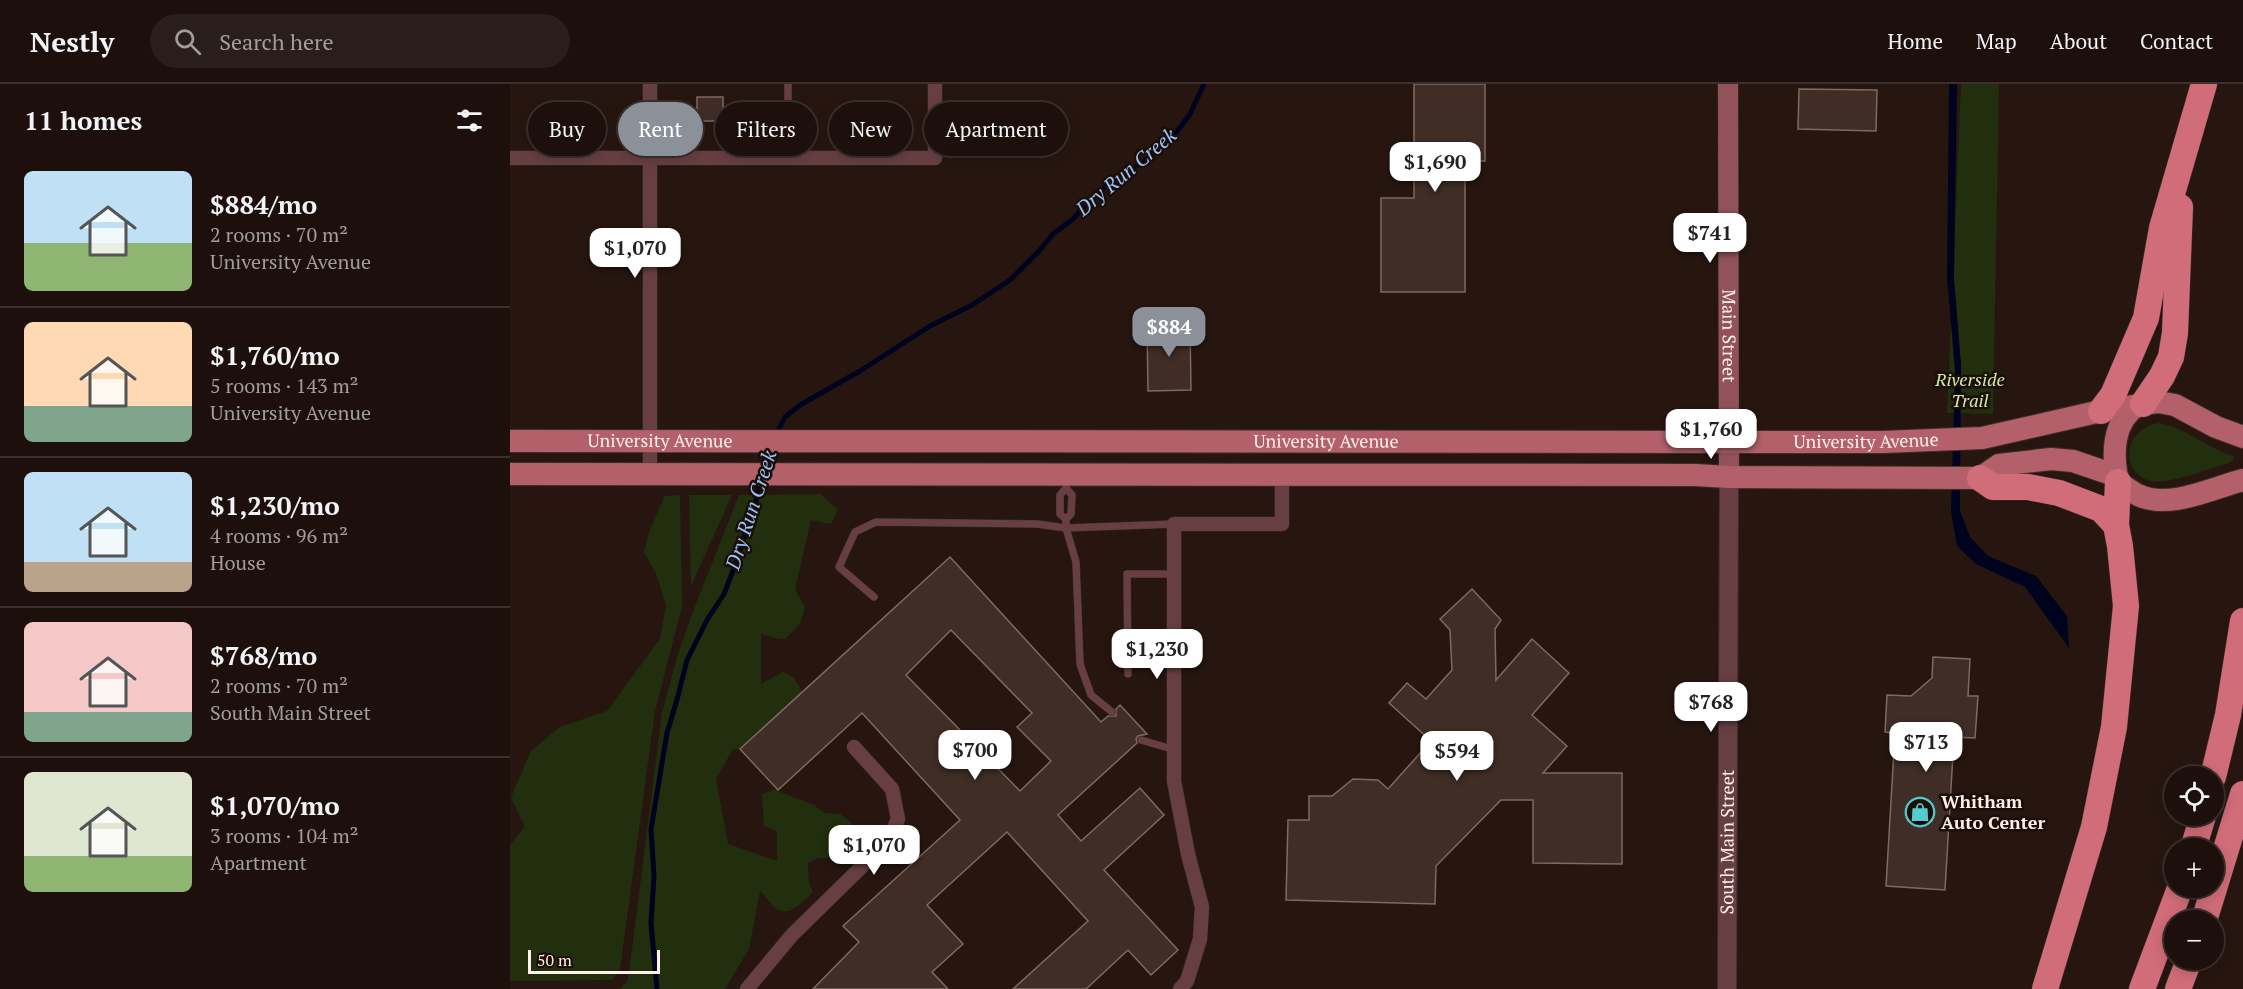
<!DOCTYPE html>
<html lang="en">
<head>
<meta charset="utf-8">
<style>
  :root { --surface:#1d100c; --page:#2a1e1a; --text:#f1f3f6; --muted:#a09d9d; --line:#3b302d; --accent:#8c9099 }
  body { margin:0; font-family:"PT Serif",serif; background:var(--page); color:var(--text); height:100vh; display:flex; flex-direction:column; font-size:22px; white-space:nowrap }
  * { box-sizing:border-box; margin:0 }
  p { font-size:20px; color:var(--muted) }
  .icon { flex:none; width:33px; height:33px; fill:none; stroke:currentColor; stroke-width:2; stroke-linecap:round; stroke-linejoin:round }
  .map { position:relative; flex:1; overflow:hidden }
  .sheet { display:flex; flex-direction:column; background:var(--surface); width:510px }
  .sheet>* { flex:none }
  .top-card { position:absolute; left:18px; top:18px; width:570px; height:54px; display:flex; gap:12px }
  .tools { position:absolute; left:1654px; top:682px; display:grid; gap:12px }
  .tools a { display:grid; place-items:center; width:60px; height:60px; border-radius:50%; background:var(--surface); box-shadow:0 3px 15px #0003,0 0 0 2px var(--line); font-size:30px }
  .scale { position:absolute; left:18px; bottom:15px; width:132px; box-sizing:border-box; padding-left:6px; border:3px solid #fef1ec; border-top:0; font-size:16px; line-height:21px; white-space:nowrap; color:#fef1ec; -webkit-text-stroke:4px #1d0d07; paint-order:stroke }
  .price { position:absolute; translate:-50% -51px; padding:0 14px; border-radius:12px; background:#fff; color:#222; font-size:20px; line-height:39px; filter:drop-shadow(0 2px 3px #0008) }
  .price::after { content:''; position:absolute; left:50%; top:36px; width:18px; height:14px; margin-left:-9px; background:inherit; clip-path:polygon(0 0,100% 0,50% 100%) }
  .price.current { background:var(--accent); color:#fff }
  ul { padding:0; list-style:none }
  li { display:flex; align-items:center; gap:18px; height:150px; padding:0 24px }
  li+li { border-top:2px solid var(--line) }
  li span { display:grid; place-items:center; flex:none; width:168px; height:120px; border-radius:9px; color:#555 }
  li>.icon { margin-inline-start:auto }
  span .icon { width:72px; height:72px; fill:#fffc; stroke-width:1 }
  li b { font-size:26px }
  h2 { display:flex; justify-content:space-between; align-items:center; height:72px; padding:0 24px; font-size:26px }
  .pill { padding:0 21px; border-radius:27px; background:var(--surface); box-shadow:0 3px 15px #0003,0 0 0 2px var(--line); font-size:21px; line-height:54px }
  .pill.current { background:var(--accent); color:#fff }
  header { display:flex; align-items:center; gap:36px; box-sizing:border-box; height:84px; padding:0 30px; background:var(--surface); border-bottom:2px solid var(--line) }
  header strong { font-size:28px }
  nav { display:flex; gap:33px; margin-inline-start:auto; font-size:21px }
  .search { width:420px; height:54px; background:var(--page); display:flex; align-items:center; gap:15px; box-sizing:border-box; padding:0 21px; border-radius:33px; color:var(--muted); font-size:22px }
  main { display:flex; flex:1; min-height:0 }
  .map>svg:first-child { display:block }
</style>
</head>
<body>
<header>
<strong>Nestly</strong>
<div class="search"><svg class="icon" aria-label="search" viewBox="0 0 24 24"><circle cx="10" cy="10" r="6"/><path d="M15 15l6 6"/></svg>Search here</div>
<nav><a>Home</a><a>Map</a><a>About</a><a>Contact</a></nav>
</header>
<main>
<section class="sheet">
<h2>11 homes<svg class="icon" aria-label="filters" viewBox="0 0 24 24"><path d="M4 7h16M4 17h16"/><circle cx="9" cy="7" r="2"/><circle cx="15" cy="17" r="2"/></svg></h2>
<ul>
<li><span style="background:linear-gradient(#bfe0f5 60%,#8fb573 0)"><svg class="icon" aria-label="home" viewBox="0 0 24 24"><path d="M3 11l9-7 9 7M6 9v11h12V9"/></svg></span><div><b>$884/mo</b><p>2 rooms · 70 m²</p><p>University Avenue</p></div></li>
<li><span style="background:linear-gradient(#ffd9b3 70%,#7fa58c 0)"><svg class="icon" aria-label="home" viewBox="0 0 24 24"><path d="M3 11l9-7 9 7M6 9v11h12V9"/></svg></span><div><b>$1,760/mo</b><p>5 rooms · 143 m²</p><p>University Avenue</p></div></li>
<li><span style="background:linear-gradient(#bfe0f5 75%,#b9a48a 0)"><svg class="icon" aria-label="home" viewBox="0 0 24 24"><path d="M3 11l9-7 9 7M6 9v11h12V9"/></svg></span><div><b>$1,230/mo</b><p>4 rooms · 96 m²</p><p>House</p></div></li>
<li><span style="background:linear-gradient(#f6c9c9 75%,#7fa58c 0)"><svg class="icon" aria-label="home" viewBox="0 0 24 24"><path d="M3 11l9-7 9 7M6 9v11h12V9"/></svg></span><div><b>$768/mo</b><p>2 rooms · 70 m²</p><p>South Main Street</p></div></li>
<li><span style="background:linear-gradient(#dfe7d0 70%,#8fb573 0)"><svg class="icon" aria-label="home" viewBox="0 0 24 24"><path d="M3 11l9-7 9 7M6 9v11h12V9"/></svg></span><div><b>$1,070/mo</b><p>3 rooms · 104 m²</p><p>Apartment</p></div></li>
</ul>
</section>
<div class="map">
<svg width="1733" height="905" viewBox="0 0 1733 905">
  <rect width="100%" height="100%" fill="#271610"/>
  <g fill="#212f0e">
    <path d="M1451,0H1489L1483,330L1437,329Z"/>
    <path d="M1649,339C1674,343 1697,364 1723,372L1724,375L1719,379C1701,384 1657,401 1641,397C1609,388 1613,345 1649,339Z"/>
    <path d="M311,410L328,426L321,440L301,436L285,505L295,523L290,540L275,555H269L251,550V600L273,588L283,593L293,608L230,665H223L206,695L218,760L267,777V747L254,742L252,710L265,706L304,721L315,729L330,730L342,739L335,767L321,774H307L298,779L299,799L303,808C292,818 277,837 263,822C259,817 255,812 250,807L239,865L215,905H109L117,898L119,889L152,629L168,570L182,530L229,411Z"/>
    <path d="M170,411L172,522L145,627L110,885L102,896L0,897V761L15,743L1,713L21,667L50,643L97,627L150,555L156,521L146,489L134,468L140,445L155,412Z"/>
    <path d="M179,411H222L181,502Z"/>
  </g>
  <path fill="#00031e" d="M1439,0H1447L1444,194L1451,280L1450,427L1460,453L1478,472L1526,492L1557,532L1559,564L1515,503L1466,480L1447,462L1441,427L1445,287L1437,194Z"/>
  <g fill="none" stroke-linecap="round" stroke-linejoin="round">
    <g stroke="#00031e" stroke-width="5">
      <path d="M266,351L275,333L290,321L350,287L420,242L462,221L500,196L529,167L543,150L563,135L585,110L641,72L663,53L680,30L694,0"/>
      <path d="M253,384L261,362"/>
      <path d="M147,905L141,839L144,792L141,745L157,649L168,612L177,576L197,536L214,510L226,479L246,417L251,396"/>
    </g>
  </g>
  <g fill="#402e26" stroke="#7f6961" stroke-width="1.5" fill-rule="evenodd">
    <path d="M904,0H975V77H955V208H871V114H904Z"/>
    <path d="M1289,5L1367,6L1366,47L1288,45Z"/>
    <rect x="187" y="13" width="26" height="24"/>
    <path d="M637,242H680L681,306L638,307Z"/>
    <path d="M440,473L591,638L598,632H606V625L610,621L637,650L628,652L626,655L627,659L548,731L571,757L630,704L654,731L594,786L668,866L641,891L618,866L576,905H503L578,837L497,748L417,821L453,860L422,888L438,905H303L349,858L333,842L450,736L352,629L268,706L230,665ZM441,546L522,629L507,643L541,677L510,707L396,591Z"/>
    <path d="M962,505L991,536L985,545L986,596L1022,555L1059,589L1022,631L1057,662L1033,689H1112V780L1023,779V716H991L926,782L925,820L776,816L778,736H799V712H822L843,695L868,696L878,705L921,657L879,619L897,599L916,615L942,586L940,546L930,535Z"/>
    <path d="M1423,573L1460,575L1458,612H1468L1465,654L1444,653L1435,806L1376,802L1385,649L1375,648L1377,611L1401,612L1422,594Z"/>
  </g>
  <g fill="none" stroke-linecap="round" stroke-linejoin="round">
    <g stroke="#41302a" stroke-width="8">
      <g id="service">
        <path d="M278,0V74"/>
        <path d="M556,395V404L550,411V430L556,435L561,430L562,411L556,404"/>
        <path d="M556,435V444L566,478L570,580L581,611L602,628"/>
        <path d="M364,513L329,483L345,448L366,438L527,440L556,444L664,440"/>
        <path d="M618,590L617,490H663"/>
        <path d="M631,656L662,665"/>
      </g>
    </g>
    <g stroke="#41302a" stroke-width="15">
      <g id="minor">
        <path d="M140,0V389"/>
        <path d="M0,74H425V0"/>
        <path d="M237,905L282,851L378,757L388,735L382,705L344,663"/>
        <path d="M670,905L677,897L690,855L692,823L678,770L664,697V440H772V391"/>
      </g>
    </g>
    <g stroke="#41302a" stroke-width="20">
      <g id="tertiary">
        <path id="s1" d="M1217,905L1219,393"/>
      </g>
    </g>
    <g stroke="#41302a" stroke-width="21">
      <g id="secondary">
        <path id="s2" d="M1218,0L1219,393"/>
      </g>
    </g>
    <g stroke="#41302a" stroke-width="24">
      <g id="primary">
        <path d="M1628,321C1602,337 1602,371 1608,398C1614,402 1621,408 1628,411C1659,426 1702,404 1733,396"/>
        <path id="s3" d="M0,357L1373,358L1472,354L1591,327L1648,318L1665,321L1706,343L1733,353"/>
        <path d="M0,390L1185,391L1219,393L1470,394L1489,381L1541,375L1563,377L1607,392"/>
      </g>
    </g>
    <g stroke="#41302a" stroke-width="27">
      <g id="motorway">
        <path d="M1633,320L1652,292L1661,273L1665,249L1670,123"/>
        <path d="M1591,327L1603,311L1636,234L1652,144L1694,0"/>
        <path d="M1470,394L1483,403H1518L1549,409L1591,425L1606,441L1610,462L1616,522L1604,643L1584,743L1535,905"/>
        <path d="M1606,441L1608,398"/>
        <path d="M1703,693L1718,631L1733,537"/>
        <path d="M1683,765L1693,732"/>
        <path d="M1694,837L1733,710"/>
        <path d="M1632,905L1670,804"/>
        <path d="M1668,905L1679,876"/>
      </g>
    </g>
    <use href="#service" stroke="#673f43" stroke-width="7"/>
    <use href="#minor" stroke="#673f43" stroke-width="14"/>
    <use href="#tertiary" stroke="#673f43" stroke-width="18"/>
    <use href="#secondary" stroke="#925259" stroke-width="20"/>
    <use href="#primary" stroke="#b3606a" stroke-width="22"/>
    <use href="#motorway" stroke="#d16d79" stroke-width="26"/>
  </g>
  <defs>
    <g id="shop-ring" transform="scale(1.5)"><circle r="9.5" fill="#1d0d07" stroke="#51ccd1" stroke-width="1.5"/><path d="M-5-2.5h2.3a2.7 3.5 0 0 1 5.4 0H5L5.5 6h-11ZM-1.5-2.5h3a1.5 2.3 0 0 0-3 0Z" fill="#51ccd1"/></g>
  </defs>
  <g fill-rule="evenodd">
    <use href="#shop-ring" x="1410" y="728"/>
  </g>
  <g text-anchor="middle" stroke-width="5" stroke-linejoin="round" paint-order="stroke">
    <g font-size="18" fill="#fef1ec" stroke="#1d0d07">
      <text dy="6" stroke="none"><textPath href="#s2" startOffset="252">Main Street</textPath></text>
      <text dy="6" stroke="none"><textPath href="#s3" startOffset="150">University Avenue</textPath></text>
      <text dy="6" stroke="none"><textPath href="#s3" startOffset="1356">University Avenue</textPath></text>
      <text dy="6" stroke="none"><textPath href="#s3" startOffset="816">University Avenue</textPath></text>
      <text dy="6" stroke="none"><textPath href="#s1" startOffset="147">South Main Street</textPath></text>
    </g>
    <g font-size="18" font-style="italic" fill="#cbeba7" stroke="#1d0d07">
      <text x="1460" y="302">Riverside<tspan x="1460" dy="21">Trail</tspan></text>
    </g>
    <g font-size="18" font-weight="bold" fill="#fef1ec" stroke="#1d0d07" text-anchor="start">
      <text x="1431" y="724">Whitham<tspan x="1431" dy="21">Auto Center</tspan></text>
    </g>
    <g font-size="20" font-style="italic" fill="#95c4fd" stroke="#1d0d07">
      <text transform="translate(616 88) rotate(-40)" y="7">Dry Run Creek</text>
      <text transform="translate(241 426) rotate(-72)" y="7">Dry Run Creek</text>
    </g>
  </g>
</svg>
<div class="tools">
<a><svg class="icon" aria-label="locate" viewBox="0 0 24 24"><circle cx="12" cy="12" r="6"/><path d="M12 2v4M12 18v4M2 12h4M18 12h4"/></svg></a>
<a>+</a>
<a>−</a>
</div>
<div class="scale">50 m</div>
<b class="price" style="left:925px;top:109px">$1,690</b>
<b class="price" style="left:1200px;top:180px">$741</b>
<b class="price" style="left:125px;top:195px">$1,070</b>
<b class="price current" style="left:659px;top:274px">$884</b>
<b class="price" style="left:1201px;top:376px">$1,760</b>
<b class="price" style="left:647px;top:596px">$1,230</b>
<b class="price" style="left:1201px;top:649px">$768</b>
<b class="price" style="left:1416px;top:689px">$713</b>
<b class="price" style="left:465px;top:697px">$700</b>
<b class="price" style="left:947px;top:698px">$594</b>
<b class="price" style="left:364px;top:792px">$1,070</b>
<div class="top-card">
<a class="pill">Buy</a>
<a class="pill current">Rent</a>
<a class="pill">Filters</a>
<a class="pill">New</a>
<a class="pill">Apartment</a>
</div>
</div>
</main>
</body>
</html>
